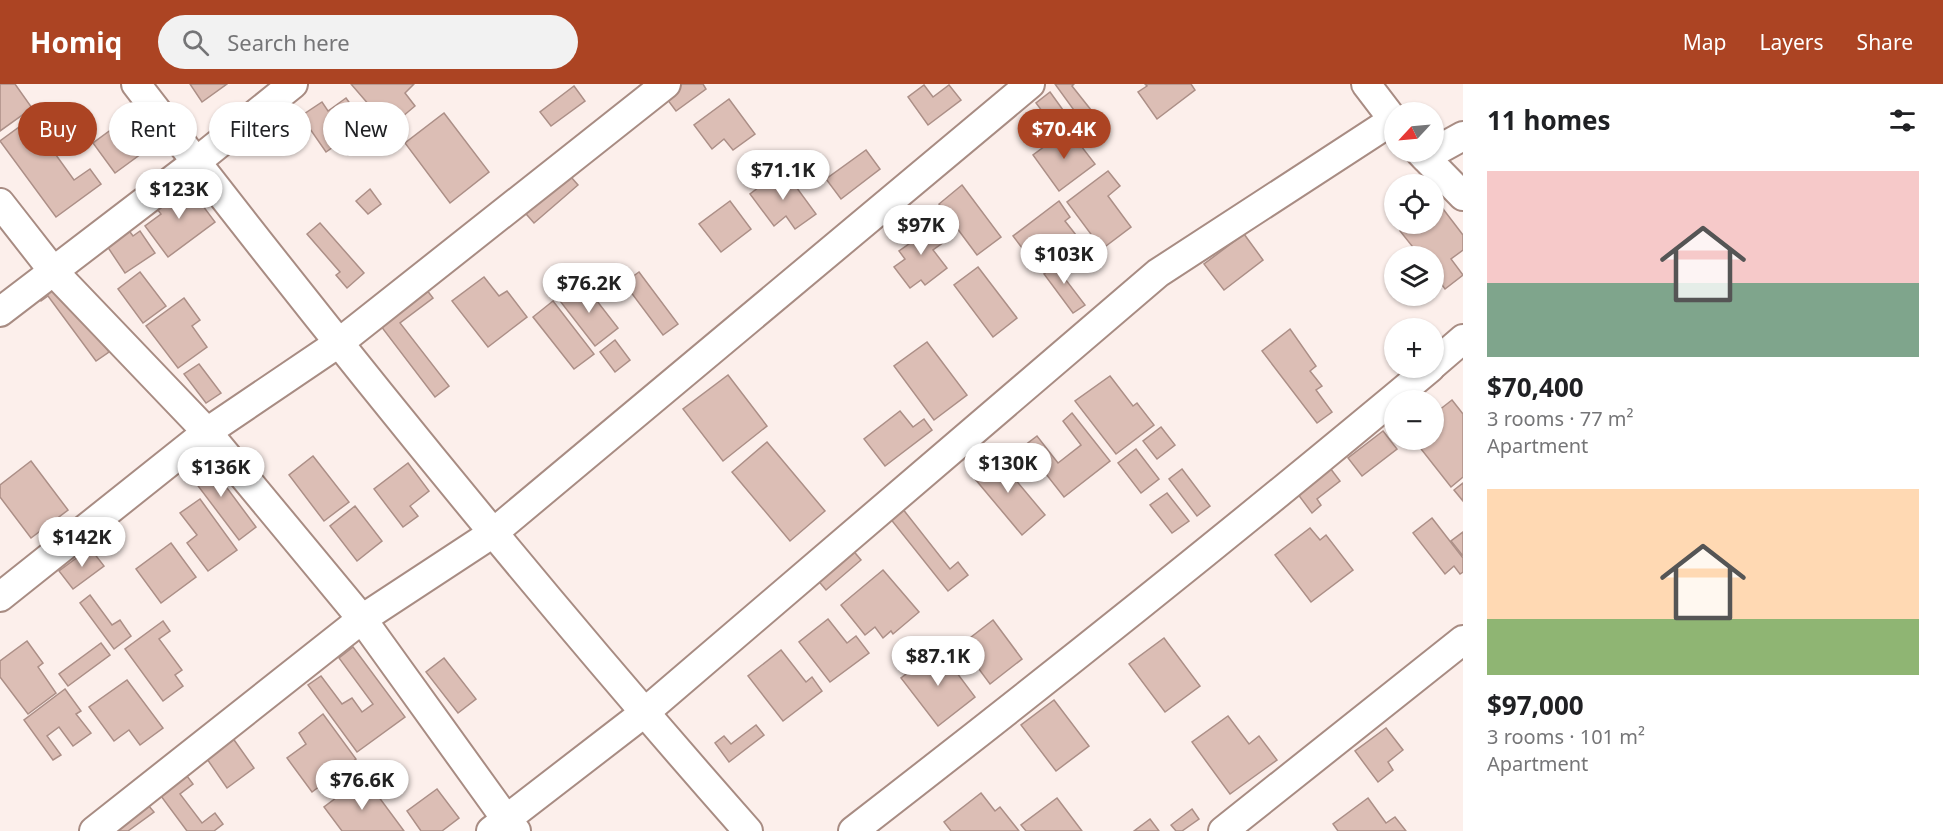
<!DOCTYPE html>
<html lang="en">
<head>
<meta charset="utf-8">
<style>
  :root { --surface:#fff; --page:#f2f2f2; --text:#202124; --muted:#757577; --accent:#ac4423 }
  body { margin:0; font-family:"Noto Sans",sans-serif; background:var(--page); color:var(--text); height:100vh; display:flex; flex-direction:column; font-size:22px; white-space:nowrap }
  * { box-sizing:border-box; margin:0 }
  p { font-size:20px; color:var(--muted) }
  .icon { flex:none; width:33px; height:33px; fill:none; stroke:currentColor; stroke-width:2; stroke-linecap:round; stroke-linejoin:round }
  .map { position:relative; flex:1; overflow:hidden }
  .details { display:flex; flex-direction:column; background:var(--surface); width:480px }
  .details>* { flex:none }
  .banner { position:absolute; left:18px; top:18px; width:570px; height:54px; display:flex; gap:12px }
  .needle { width:39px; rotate:244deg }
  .controls { position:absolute; left:1384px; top:18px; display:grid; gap:12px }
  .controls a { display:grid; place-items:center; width:60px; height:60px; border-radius:50%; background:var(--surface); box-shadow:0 2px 4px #0004; font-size:30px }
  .price { position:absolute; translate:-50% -51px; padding:0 14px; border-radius:21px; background:#fff; color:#222; font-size:20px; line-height:39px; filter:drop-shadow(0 2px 3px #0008) }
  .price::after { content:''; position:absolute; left:50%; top:36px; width:18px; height:14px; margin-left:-9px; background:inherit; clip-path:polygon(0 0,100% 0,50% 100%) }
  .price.selected { background:var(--accent); color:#fff }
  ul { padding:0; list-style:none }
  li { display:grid; align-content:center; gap:12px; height:318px; padding:0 24px }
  li span { display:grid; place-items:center; height:186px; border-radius:0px; color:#555 }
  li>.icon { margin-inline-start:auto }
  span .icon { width:108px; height:108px; fill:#fffc; stroke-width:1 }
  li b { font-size:26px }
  h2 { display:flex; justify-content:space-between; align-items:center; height:72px; padding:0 24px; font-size:26px }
  .chip { padding:0 21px; border-radius:27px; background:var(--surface); box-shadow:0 2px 4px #0004; font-size:21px; line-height:54px }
  .chip.selected { background:var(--accent); color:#fff }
  header { display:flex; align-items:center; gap:36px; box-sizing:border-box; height:84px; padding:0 30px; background:var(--accent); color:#fff }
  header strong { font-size:28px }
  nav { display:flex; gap:33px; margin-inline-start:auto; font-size:21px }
  .search { width:420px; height:54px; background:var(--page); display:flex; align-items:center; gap:15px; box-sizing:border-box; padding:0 21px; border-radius:33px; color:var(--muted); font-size:22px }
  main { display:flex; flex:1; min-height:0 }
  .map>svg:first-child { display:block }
</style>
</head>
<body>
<header>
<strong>Homiq</strong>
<div class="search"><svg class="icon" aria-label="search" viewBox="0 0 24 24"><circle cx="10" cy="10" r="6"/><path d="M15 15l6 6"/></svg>Search here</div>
<nav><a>Map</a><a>Layers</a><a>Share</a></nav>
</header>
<main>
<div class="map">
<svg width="1463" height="747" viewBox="0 0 1463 747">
  <rect width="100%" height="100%" fill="#fcefeb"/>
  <g fill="#dcbeb5" stroke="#ac8f87" stroke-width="1.5">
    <path d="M0,0H15L32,24L0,47Z"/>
    <path d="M190,0H227L202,18Z"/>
    <path d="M351,0H414L405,9L415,22L389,44Z"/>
    <path d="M678,0H703L706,5L676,27L664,11Z"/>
    <path d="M1055,0H1074L1072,2L1095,31L1084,40Z"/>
    <path d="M1145,0H1191L1195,6L1157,35L1138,8L1147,2Z"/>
    <path d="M924,1L933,13L949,1L961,16L928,41L908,13Z"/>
    <path d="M574,2L585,17L551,42L540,28Z"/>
    <path d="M1050,8L1071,37L1057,47L1036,19Z"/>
    <path d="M346,14L374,53L348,71L339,59L326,68L301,32L322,18L328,27Z"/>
    <path d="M729,15L755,50L733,66L724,55L712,65L694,41Z"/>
    <path d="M444,29L489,88L450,119L405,59Z"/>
    <path d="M127,34L149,64L115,89L93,59Z"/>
    <path d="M30,35L74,96L90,85L101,100L56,133L0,57Z"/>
    <path d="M1068,45L1095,80L1059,107L1033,71Z"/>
    <path d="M866,66L880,85L841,115L826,95Z"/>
    <path d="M564,85L578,101L534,139L520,123Z"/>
    <path d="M783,85L816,130L795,145L786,132L774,142L750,110Z"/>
    <path d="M1108,87L1120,102L1108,112L1131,143L1102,165L1067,118Z"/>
    <path d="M185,98L215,138L168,173L145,142L161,130L154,121Z"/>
    <path d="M962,101L1001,153L977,171L939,120Z"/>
    <path d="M370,105L381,120L368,130L356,117Z"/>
    <path d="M730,117L751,145L721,168L699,140Z"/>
    <path d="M1059,117L1070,133L1065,137L1080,156L1039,186L1013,152Z"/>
    <path d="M1437,117L1463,151V166L1451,175L1463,191L1445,205L1434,190V172H1420L1400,147L1409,140H1434V120Z"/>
    <path d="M927,135L944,158L933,166L947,184L925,201L921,196L910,204L894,183L905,175L899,167L913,157L907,150Z"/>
    <path d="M320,139L364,189L347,204L336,191L340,188L307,150Z"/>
    <path d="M127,144L133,152L140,147L155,169L125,189L105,159Z"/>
    <path d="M1244,150L1263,176L1224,206L1204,180Z"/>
    <path d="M1066,173L1072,183L1062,191L1085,221L1073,229L1044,190Z"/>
    <path d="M978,183L1017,234L993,253L954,201Z"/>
    <path d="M140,188L166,222L143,239L118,205Z"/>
    <path d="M639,188L678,240L663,251L624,199Z"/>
    <path d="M484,193L499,212L507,207L527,233L488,263L452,217Z"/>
    <path d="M54,194L109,268L96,277L48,212L41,217L35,209Z"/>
    <path d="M583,199L618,244L595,262L560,217Z"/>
    <path d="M423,201L433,214L400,239L449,302L435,313L377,237Z"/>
    <path d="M184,214L200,236L192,242L207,263L178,284L146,242Z"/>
    <path d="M553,217L594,270L574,285L533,233Z"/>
    <path d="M1290,245L1316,282L1310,287L1322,302L1316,306L1332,328L1317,339L1262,267Z"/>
    <path d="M615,256L630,276L615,288L600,268Z"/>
    <path d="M927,258L967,311L934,336L894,282Z"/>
    <path d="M199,280L221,309L206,319L184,290Z"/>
    <path d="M728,291L767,342L723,377L683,325Z"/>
    <path d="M1110,292L1133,322L1137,319L1154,341L1116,370L1075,317Z"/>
    <path d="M1452,316L1463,330V393L1451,403L1414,356H1434V330Z"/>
    <path d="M900,327L913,343L924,335L932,346L885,382L864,355Z"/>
    <path d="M1072,329L1110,377L1064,413L1024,362L1037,352L1058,379L1081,361L1063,337Z"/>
    <path d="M1161,343L1175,361L1157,375L1143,357Z"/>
    <path d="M1383,347L1397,365L1362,392L1348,374Z"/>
    <path d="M767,358L825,427L790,457L732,388Z"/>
    <path d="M1136,365L1159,395L1141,409L1118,379Z"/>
    <path d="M993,369L1045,431L1022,451L970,389Z"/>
    <path d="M313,372L349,418L324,437L289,391Z"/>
    <path d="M204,373L256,443L239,456L186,386Z"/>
    <path d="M31,377L68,426L31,454L0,413V401Z"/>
    <path d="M408,379L429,407L410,422L418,432L403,443L374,405Z"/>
    <path d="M1330,384L1340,397L1317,415L1321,421L1312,429L1297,409Z"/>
    <path d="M1182,385L1210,422L1197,432L1169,395Z"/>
    <path d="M1463,399V417L1454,406Z"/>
    <path d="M1167,409L1189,437L1172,449L1150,421Z"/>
    <path d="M200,415L237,466L208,487L187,459L197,451L180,429Z"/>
    <path d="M355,422L382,457L357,477L330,442Z"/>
    <path d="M902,424L950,485L958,478L968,491L948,507L889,433Z"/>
    <path d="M1432,434L1463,474V488L1460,490L1454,482L1445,490L1413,449Z"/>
    <path d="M1310,444L1320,456L1326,451L1353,486L1311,518L1275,471Z"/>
    <path d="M1463,448V472L1451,457Z"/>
    <path d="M171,459L196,493L161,519L136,485Z"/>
    <path d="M90,464L104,482L73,505L59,487Z"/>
    <path d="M851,464L861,476L826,506L816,494Z"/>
    <path d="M883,486L919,528L893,550L891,547L883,554L875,543L865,551L841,521Z"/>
    <path d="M90,511L112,541L120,536L131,552L114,565L80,519Z"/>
    <path d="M828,535L847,559L856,552L869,569L830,598L799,558Z"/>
    <path d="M993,536L1022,575L990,600L961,561Z"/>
    <path d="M163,537L170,547L159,555L182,586L175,591L183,602L163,617L125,565Z"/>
    <path d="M1164,554L1200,602L1165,628L1129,580Z"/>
    <path d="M27,557L43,579L38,583L56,609L28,630L0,593V577Z"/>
    <path d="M101,559L110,571L68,602L59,590Z"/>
    <path d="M353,563L405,633L357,668L308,601L321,592L342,620L352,614L362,628L373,620L339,574Z"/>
    <path d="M939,565L975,613L938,642L901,594Z"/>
    <path d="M781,566L806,598L812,593L822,607L783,637L748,592Z"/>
    <path d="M444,574L476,615L458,629L426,588Z"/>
    <path d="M127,596L163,644L140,661L129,646L114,657L89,623Z"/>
    <path d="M65,605L81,627L76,630L91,649L73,662L59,643L47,652L61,671L53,676L24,636Z"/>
    <path d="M1054,616L1089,662L1056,687L1021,641Z"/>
    <path d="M323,630L356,675L312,708L287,674L306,660L299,649Z"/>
    <path d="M1228,632L1249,660L1259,652L1277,676L1230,710L1192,658Z"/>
    <path d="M756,641L764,651L729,678L715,659L724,652L731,660Z"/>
    <path d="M1386,644L1403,666L1388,678L1393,686L1378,698L1355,667Z"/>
    <path d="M232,653L254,684L227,704L205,672Z"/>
    <path d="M181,684L193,700L180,710L202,739L215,729L223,740L214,747H187L155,704Z"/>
    <path d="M364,693L404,747H342L324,723Z"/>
    <path d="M437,705L459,734L442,747H421L407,727Z"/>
    <path d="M981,709L995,727L1000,723L1019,747H951L944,738Z"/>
    <path d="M1057,714L1082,747H1026L1021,741Z"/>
    <path d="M1368,714L1386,739L1395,733L1406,747H1338L1333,740Z"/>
    <path d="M143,715L154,728L128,747H103Z"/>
    <path d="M1192,725L1199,735L1182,747H1176L1171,741Z"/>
    <path d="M1150,735L1159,747H1134Z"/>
  </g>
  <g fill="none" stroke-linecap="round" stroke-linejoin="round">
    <g stroke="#a88c83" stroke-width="32">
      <g id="street">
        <path d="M136,0C332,255 535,506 748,747"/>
        <path d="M1366,0L1395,38"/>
        <path d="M1420,68L1463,112"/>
        <path d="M1425,73L1463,52"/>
        <path d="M0,119L54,188L207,348L362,535L506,735L516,747"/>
        <path d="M0,228L196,78L293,0"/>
        <path d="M1434,280L1463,255"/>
        <path d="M0,513L207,348L340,258L666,0"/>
        <path d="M94,747L362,535L493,449L1030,0"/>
        <path d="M491,747L644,629L1158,189L1393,36"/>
        <path d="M853,747C1048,596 1241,442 1430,284"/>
        <path d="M1223,747L1463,556"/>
      </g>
    </g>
    <use href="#street" stroke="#fff" stroke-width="28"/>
  </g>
</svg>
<div class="controls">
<a><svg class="needle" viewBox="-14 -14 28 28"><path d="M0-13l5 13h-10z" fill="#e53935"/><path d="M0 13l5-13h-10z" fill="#757577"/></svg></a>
<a><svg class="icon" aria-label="locate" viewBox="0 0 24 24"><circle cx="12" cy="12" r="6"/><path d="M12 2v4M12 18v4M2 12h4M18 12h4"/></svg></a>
<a><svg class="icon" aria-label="layers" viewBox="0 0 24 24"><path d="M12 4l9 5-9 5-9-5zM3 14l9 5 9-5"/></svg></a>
<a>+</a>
<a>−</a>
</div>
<b class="price selected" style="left:1064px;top:76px">$70.4K</b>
<b class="price" style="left:783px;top:117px">$71.1K</b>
<b class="price" style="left:179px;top:136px">$123K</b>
<b class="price" style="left:921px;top:172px">$97K</b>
<b class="price" style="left:1064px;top:201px">$103K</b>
<b class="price" style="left:589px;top:230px">$76.2K</b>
<b class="price" style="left:1008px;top:410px">$130K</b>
<b class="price" style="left:221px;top:414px">$136K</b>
<b class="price" style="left:82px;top:484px">$142K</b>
<b class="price" style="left:938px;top:603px">$87.1K</b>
<b class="price" style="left:362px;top:727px">$76.6K</b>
<div class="banner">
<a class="chip selected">Buy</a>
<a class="chip">Rent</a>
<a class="chip">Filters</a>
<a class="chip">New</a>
</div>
</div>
<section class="details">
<h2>11 homes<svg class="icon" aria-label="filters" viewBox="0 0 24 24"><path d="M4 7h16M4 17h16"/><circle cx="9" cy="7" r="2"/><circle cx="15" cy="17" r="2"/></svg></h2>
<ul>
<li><span style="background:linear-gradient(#f6c9c9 60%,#7fa58c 0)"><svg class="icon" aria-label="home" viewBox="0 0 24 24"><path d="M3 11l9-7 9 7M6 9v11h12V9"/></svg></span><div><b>$70,400</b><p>3 rooms · 77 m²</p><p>Apartment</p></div></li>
<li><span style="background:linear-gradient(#ffd9b3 70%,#8fb573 0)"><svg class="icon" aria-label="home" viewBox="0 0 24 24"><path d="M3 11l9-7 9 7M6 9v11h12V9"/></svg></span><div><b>$97,000</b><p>3 rooms · 101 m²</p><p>Apartment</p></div></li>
</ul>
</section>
</main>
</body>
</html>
